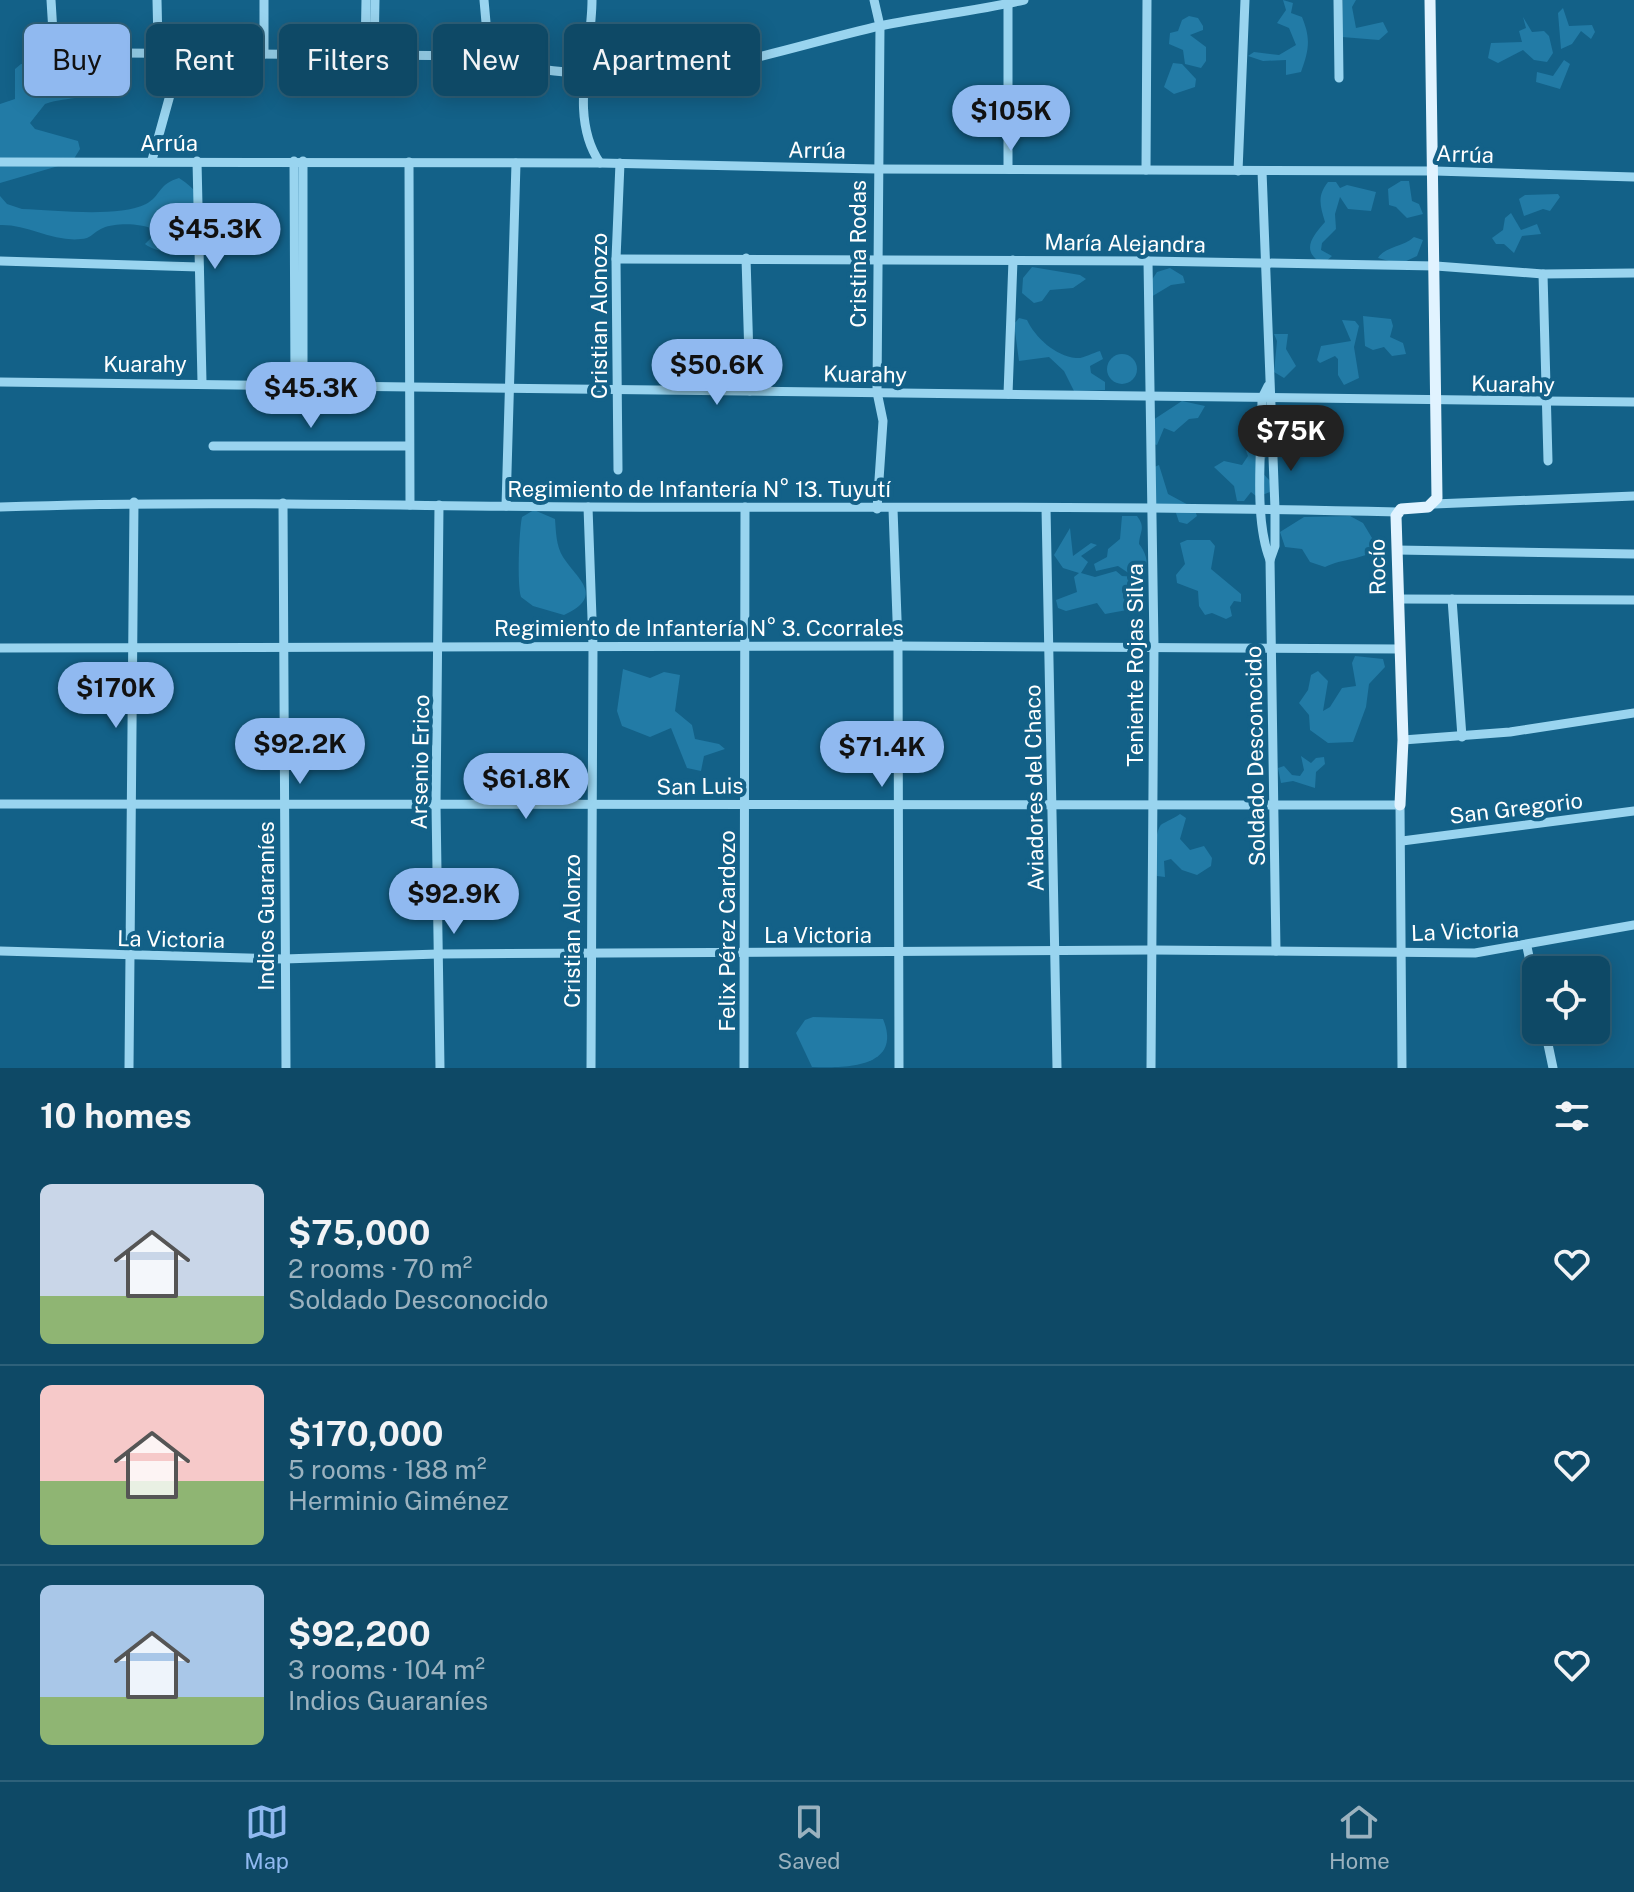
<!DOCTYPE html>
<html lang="en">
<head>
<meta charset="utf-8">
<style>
  :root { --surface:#0e4966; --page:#17506c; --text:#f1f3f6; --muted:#9bb2bf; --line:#2e617a; --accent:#90b9f0 }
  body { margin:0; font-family:"Public Sans",sans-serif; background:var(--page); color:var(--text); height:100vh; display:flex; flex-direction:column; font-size:30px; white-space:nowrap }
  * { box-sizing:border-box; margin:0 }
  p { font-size:26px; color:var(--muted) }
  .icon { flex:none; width:44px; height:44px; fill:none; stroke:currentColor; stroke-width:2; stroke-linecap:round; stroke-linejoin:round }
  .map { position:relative; height:1068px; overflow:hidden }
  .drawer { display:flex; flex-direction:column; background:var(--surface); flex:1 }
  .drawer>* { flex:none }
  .banner { position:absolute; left:24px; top:24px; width:800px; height:72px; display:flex; gap:16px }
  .controls { position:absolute; left:1522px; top:956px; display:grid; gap:16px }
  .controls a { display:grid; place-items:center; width:88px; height:88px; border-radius:12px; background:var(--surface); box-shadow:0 4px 20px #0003,0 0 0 2px var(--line); font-size:40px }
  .price { position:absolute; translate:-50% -68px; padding:0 18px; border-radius:28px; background:var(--accent); color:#111; font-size:26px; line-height:52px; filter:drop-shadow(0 2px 4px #0008) }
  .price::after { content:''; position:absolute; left:50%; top:48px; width:24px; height:18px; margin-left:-12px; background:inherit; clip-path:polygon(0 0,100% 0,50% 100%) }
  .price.current { background:#222; color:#fff }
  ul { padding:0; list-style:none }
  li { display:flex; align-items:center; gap:24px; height:200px; padding:0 40px }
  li+li { border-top:2px solid var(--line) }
  li span { display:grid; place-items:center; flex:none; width:224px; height:160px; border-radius:12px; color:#555 }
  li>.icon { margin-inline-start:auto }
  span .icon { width:96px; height:96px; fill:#fffc; stroke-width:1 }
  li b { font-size:34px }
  h2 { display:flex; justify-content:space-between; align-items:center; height:96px; padding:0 40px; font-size:34px }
  .pill { padding:0 28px; border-radius:12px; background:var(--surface); box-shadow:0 4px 20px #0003,0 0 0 2px var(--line); font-size:28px; line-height:72px }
  .pill.current { background:var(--accent); color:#111 }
  .dock { display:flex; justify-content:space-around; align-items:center; height:112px; border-top:2px solid var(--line); background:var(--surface); font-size:22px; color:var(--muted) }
  .dock a { display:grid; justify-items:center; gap:4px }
  .dock .current { color:var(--accent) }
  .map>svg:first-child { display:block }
</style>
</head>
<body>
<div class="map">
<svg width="1634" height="1068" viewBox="0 0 1634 1068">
  <rect width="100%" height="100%" fill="#136188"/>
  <g fill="#227ba6">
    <path d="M1283,0L1293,3L1291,13L1302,17C1311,39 1309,50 1301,72L1286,75V60L1263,61L1248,56L1254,52L1279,55L1296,45L1289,28L1277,23L1286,10Z"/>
    <path d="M1343,0H1356L1352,7L1356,28L1383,22L1388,32L1379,40L1342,37Z"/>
    <path d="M1563,8L1569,26L1592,25L1595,32L1591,39L1581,31L1572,44L1561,49L1558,13Z"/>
    <path d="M1189,16L1198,18L1203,26V30L1190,35L1206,47V61L1201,68L1185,64L1183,50L1169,44L1170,33L1178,31L1182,20Z"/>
    <path d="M1523,17L1532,32L1544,31L1549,36L1553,53L1547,62L1534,60L1523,50L1498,63L1488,58L1491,43L1522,42L1519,31L1526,28Z"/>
    <path d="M1564,60L1570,64L1560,89L1536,82L1537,72L1553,76Z"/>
    <path d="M1173,63L1182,64L1196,79L1195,87L1174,94L1164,87Z"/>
    <path d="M21,64L102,69L105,76C90,104 70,95 45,104L30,123L35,129L78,141L80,149L72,162L0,183V104L15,99V69Z"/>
    <path d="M179,178C203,193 211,212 202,239C185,249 162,257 145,244L152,237V229C140,223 115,223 103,228C97,230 92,236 87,238C58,245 29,224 0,225V196L7,204L22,209C55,210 117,218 146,204C161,196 158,184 179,178Z"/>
    <path d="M1401,181H1409L1412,201L1419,204L1423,214L1407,218L1396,207L1389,205L1388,189Z"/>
    <path d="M1328,182H1336L1340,188L1347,185L1376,192L1371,211L1348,209L1340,197L1335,214L1336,229L1322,243L1321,250L1332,256L1323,264C1300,251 1312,237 1325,222C1320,205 1317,196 1328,182Z"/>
    <path d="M1558,194L1560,197L1550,211L1543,209L1524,216L1519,199L1525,195Z"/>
    <path d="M1511,213L1521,230L1537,224L1541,234L1522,236L1514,253L1504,244H1496L1492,238L1503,230L1505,218Z"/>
    <path d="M1414,237L1423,240L1417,256L1400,264L1378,258C1384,247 1403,247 1414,237Z"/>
    <path d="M1032,267L1080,275L1086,279L1073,288L1050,290L1042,301L1034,303L1022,293L1023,278Z"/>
    <path d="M1170,268L1183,276L1185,283L1171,285L1151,297L1144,292L1157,272Z"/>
    <path d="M1363,316L1391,319L1393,326L1390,337L1403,343L1406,354L1392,356L1384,347L1373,350L1365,346Z"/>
    <path d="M1019,318L1027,320C1035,337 1055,356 1076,358C1083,359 1092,353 1100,351L1103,359L1090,366L1091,373L1105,382V390L1074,391L1064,371L1049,357L1019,361L1014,324Z"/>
    <path d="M1342,320L1355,321L1359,326L1354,347L1359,378L1344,385L1338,375V359L1335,356L1320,363L1317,360L1321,346L1351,341Z"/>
    <path d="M1274,334H1288L1286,349L1296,366L1284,378L1274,372L1277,341Z"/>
    <circle cx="1122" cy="369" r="15"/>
    <path d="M1182,401L1205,406L1198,418L1189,419L1174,432L1164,428L1157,445L1150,443L1153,420Z"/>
    <path d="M1259,442L1268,455L1258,468L1270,481V492L1257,497L1251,492L1244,501H1237L1234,486L1214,467L1224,461L1242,465L1248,456L1245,448Z"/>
    <path d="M1159,465L1168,494L1194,508L1197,516L1187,524L1179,522L1175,510L1156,505L1152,468Z"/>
    <path d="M534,510L555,519C556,532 556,546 563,557C577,579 606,596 564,615L533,606L521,597C517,584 519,531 522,517Z"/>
    <path d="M1122,516H1137C1146,528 1140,531 1139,544C1145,551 1149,562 1145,570L1130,574L1118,566L1096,571L1094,564L1107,557L1108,549L1120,539Z"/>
    <path d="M1350,516L1363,523L1378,548C1361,561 1343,558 1325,567L1310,562L1302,549L1285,547L1280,532L1304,517Z"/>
    <path d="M1070,528L1073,556L1091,543L1097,545L1081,556L1088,562L1081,573L1095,577L1116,571L1122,576L1137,577L1138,592L1128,591L1143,602L1138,608L1105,614L1097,603L1066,611L1058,608L1056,600L1077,592L1074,577L1079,573L1063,568L1054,555Z"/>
    <path d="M1187,540H1210L1215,546L1211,569L1241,594V602L1234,601L1230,607L1232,616L1226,619L1212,613L1205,615L1199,606L1198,591L1177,583L1176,575L1185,564L1180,543Z"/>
    <path d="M1355,656L1383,659L1385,667L1369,684L1366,707L1353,742L1328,743L1310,730L1309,715L1299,703L1308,690L1311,675L1318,671L1328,681L1323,711L1330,707L1342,688L1356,686L1352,663Z"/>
    <path d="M623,669L650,678L664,672L680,675L675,711L692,725L695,739L719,744L725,749L704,756L701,771L687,768L671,728L650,737L622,726L617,711Z"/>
    <path d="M1301,756L1311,763L1316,758L1324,757L1325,764L1316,772L1315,788L1293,781L1281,783L1278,768L1284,766L1292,775L1300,776L1304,770Z"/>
    <path d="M1180,814L1186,818L1180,839L1190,850L1204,846L1212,858L1211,866L1197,875L1182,870L1171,859L1164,861L1165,877L1157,876C1154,867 1154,829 1162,824C1167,821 1173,819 1180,814Z"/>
    <path d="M813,1017L883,1019C903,1068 846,1068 812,1067L796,1033L805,1020Z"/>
  </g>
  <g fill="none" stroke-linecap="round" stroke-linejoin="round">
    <g stroke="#99d4ef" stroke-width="9">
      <path d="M51,0L54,49"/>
      <path d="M484,0L489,56"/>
      <path d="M592,0C592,53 568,116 600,163"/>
      <path d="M874,0L880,26L877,392L883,421L877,509"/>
      <path d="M1338,0L1339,78"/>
      <path d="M120,53L489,56C556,82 661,75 731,63C781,53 830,37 880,26C927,16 976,11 1024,0"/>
      <path d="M264,54V0"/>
      <path d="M365,55L366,0"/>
      <path d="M374,55L375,0"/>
      <path d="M152,160L175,77L158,44L157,0"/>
      <path d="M197,161L202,382"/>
      <path d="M294,161L295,384"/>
      <path d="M303,161V384"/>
      <path d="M0,162L600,163L876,169L1435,171L1634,177"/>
      <path d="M409,162L410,505"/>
      <path d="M1008,169V4"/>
      <path d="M1146,170L1147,0"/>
      <path d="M1238,171L1245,0"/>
      <path d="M1262,171L1275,509V546L1270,560"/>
      <path d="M746,258L750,391"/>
      <path d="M616,259L1148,261L1436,266L1543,274L1634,273"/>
      <path d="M0,261L199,267"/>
      <path d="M1148,261L1154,646L1151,1068"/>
      <path d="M1543,274L1548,461"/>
      <path d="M0,382L1634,402"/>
      <path d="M1268,386L1262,398C1262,445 1253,517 1270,560L1276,951"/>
      <path d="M1008,394L1013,260"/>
      <path d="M213,446H409"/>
      <path d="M618,470L616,259L620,163"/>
      <path d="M283,503L286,1068"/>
      <path d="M1434,504L1634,496"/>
      <path d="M439,505L436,805L440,1068"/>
      <path d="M506,506L516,163"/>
      <path d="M0,507C197,500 393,506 590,507C859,508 1128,505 1398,512"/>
      <path d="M588,507L593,646L591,1068"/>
      <path d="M1046,508L1057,1068"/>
      <path d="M893,509L898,646L899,1068"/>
      <path d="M1397,550L1634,554"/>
      <path d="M1398,599L1634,600"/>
      <path d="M1452,599L1462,737"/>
      <path d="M0,648L898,646L1399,649"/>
      <path d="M1403,740L1510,732L1634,713"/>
      <path d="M0,804L1400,805L1402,1068"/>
      <path d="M1402,841L1634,811"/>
      <path d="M1527,947L1536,990"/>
      <path d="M0,951L284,959L438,954L1152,950L1475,953L1634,925"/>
      <path d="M1545,1030L1553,1068"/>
      <path d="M129,1068L134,502"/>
      <path d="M744,1068L745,507"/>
    </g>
    <path stroke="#e1f3ff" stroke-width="11" d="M1400,805L1403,740L1396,516L1401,509L1428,507L1437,498L1430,0"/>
  </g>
  <g text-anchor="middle" stroke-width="8" stroke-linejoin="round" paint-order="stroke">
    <g font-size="22" fill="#fff" stroke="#136188">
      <text x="169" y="151">Arrúa</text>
      <text transform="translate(817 150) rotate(1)" y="8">Arrúa</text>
      <text transform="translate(1465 154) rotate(2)" y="8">Arrúa</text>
      <text transform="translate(1125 243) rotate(1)" y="8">María Alejandra</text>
      <text transform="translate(858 254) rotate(-90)" y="8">Cristina Rodas</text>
      <text transform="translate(599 316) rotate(-90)" y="8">Cristian Alonozo</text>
      <text x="145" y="372">Kuarahy</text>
      <text transform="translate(865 374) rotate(1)" y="8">Kuarahy</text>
      <text transform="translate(1513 384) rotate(1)" y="8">Kuarahy</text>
      <text x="699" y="497">Regimiento de Infantería N° 13. Tuyutí</text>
      <text transform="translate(1377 567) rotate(-91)" y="8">Rocío</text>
      <text x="699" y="636">Regimiento de Infantería N° 3. Ccorrales</text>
      <text transform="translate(1135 665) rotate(-90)" y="8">Teniente Rojas Silva</text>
      <text transform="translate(1255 756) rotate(-91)" y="8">Soldado Desconocido</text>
      <text transform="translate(420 762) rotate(-89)" y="8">Arsenio Erico</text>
      <text transform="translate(700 786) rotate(-1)" y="8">San Luis</text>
      <text transform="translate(1034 788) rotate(-91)" y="8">Aviadores del Chaco</text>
      <text transform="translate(1516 808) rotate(-7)" y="8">San Gregorio</text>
      <text transform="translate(266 906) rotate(-90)" y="8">Indios Guaraníes</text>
      <text transform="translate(572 931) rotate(-90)" y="8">Cristian Alonzo</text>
      <text transform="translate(727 931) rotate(-90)" y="8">Felix Pérez Cardozo</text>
      <text transform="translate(1465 931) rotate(-2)" y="8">La Victoria</text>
      <text x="818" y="943">La Victoria</text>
      <text transform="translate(171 939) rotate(1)" y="8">La Victoria</text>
    </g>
  </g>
</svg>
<div class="controls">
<a><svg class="icon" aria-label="locate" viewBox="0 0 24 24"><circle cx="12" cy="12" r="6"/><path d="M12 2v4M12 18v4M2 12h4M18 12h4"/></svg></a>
</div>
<b class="price" style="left:1011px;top:153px">$105K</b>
<b class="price" style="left:215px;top:271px">$45.3K</b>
<b class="price" style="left:717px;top:407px">$50.6K</b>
<b class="price" style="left:311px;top:430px">$45.3K</b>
<b class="price current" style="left:1291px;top:473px">$75K</b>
<b class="price" style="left:116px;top:730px">$170K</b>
<b class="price" style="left:300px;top:786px">$92.2K</b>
<b class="price" style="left:882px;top:789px">$71.4K</b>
<b class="price" style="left:526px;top:821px">$61.8K</b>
<b class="price" style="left:454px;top:936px">$92.9K</b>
<div class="banner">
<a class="pill current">Buy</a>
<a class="pill">Rent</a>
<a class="pill">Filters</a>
<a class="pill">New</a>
<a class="pill">Apartment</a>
</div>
</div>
<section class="drawer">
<h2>10 homes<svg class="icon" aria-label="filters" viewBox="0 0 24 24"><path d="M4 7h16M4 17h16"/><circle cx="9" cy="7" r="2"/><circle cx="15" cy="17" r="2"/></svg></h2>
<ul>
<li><span style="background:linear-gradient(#c9d6e8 70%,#8fb573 0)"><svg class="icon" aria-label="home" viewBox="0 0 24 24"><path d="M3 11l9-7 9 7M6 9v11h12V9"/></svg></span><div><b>$75,000</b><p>2 rooms · 70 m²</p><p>Soldado Desconocido</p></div><svg class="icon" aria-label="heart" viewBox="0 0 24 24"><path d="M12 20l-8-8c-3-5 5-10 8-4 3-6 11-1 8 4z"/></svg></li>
<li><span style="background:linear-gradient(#f6c9c9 60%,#8fb573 0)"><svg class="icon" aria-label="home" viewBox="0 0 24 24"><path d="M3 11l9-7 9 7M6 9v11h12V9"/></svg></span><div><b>$170,000</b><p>5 rooms · 188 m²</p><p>Herminio Giménez</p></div><svg class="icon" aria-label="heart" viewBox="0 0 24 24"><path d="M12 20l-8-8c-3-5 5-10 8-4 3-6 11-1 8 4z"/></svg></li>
<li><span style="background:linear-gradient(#a9c7e8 70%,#8fb573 0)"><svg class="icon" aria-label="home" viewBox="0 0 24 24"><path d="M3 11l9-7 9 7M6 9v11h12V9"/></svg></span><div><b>$92,200</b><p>3 rooms · 104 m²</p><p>Indios Guaraníes</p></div><svg class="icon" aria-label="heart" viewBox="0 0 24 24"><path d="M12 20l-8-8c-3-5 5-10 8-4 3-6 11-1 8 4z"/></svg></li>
</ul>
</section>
<nav class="dock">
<a class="current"><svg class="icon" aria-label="map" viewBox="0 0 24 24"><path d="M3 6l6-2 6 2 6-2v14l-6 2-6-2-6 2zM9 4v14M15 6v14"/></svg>Map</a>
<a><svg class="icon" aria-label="saved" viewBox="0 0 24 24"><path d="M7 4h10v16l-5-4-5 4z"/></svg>Saved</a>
<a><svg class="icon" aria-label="home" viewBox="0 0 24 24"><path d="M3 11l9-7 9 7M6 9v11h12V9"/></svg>Home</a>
</nav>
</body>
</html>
